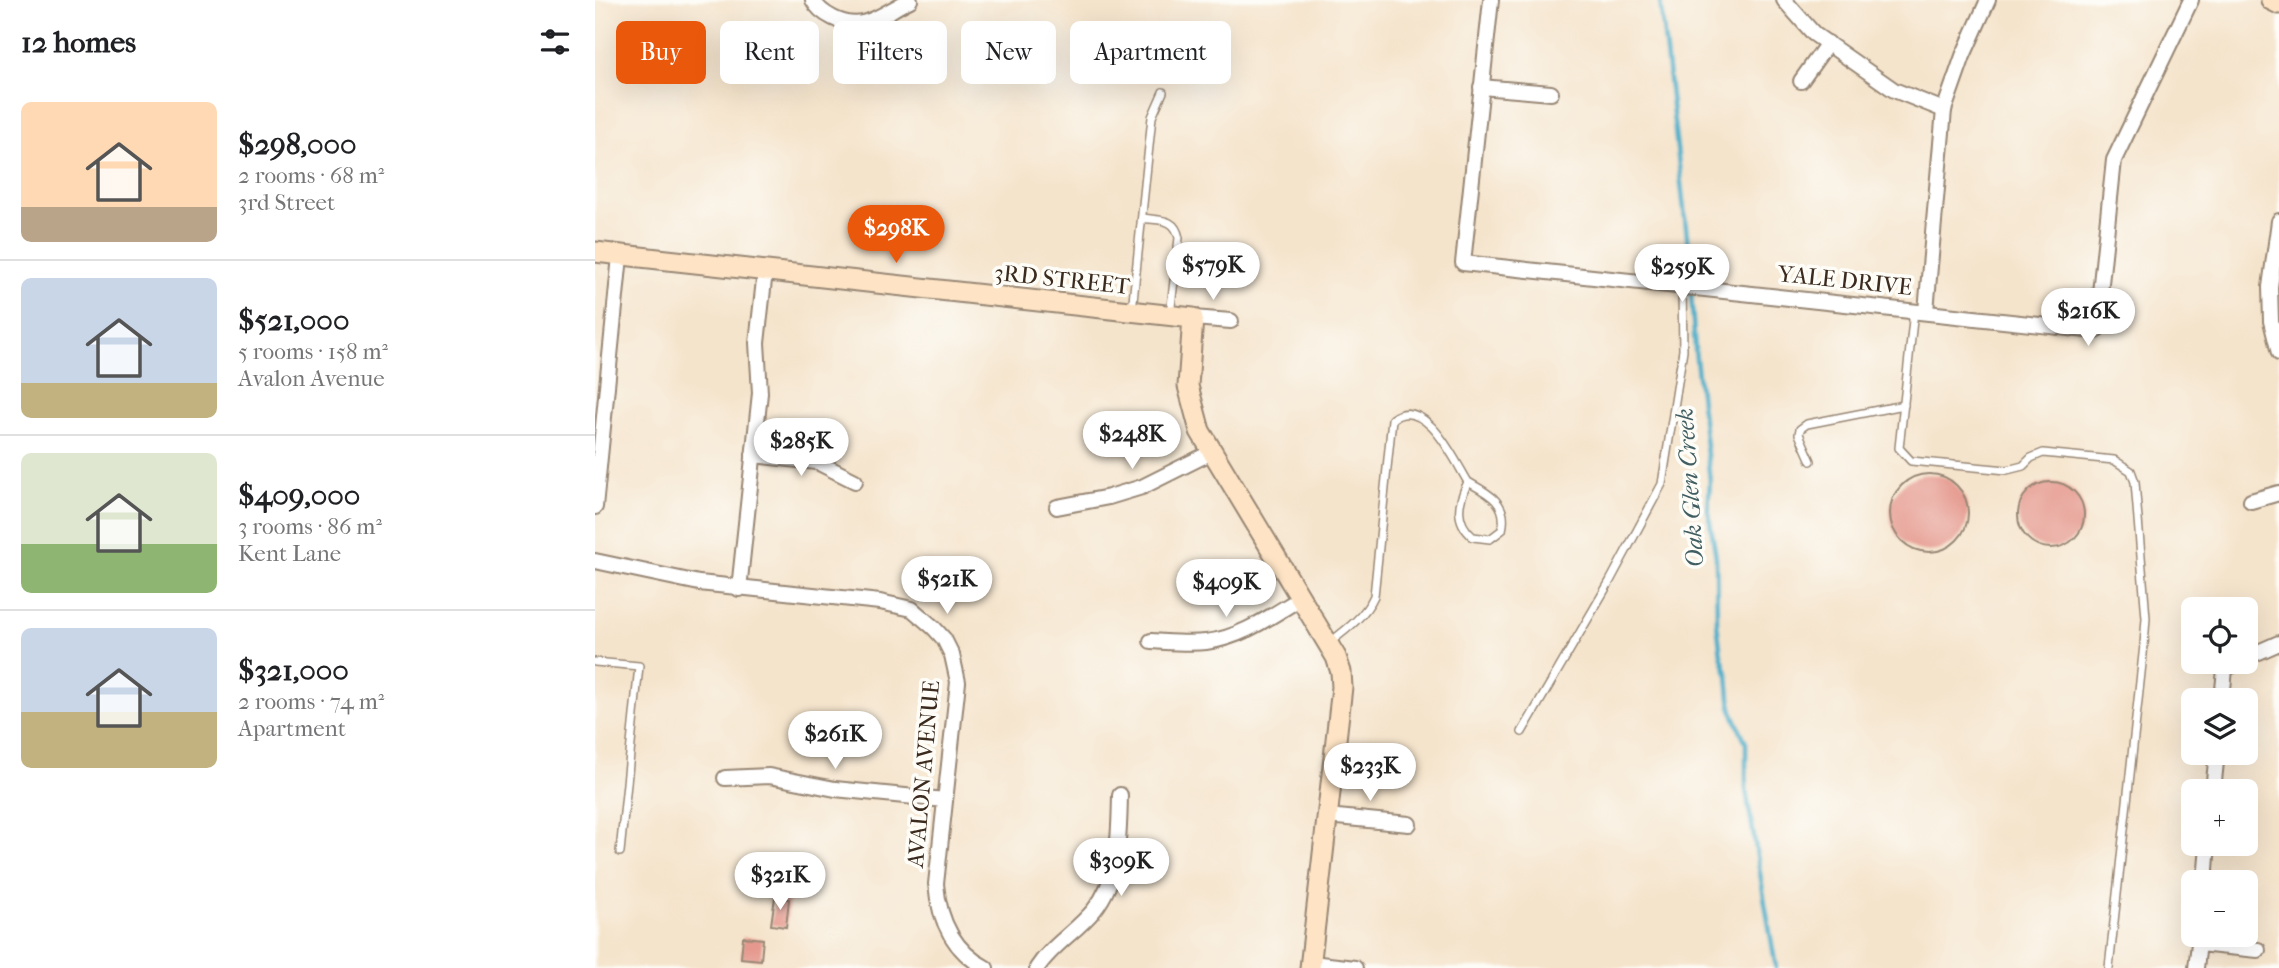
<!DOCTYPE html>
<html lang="en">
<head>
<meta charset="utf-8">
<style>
  :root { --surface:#fff; --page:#f6f6f6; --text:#202124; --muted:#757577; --line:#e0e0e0; --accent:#ea580c }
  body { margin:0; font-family:"IM FELL French Canon",serif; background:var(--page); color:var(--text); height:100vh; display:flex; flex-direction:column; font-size:26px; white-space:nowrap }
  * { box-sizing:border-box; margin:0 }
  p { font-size:23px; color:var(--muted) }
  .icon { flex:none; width:38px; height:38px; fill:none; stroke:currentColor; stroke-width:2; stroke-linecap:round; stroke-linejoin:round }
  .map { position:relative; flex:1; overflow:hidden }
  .drawer { display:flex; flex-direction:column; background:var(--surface); width:595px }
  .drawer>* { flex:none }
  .hud { position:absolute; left:21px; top:21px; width:665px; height:63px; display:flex; gap:14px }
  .fabs { position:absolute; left:1586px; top:597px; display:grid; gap:14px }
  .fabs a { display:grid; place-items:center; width:77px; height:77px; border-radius:10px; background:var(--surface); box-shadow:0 7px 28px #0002; font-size:35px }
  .price { position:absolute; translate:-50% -60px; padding:0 16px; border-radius:24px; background:#fff; color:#222; font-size:23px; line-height:46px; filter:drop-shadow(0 2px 4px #0008) }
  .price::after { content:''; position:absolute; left:50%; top:42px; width:21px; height:16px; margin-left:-10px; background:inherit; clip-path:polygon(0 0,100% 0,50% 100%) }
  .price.on { background:var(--accent); color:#fff }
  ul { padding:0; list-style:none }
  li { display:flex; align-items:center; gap:21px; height:175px; padding:0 21px }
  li+li { border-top:2px solid var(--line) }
  li span { display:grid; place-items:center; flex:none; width:196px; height:140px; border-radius:10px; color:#555 }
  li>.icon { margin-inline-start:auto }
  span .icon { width:84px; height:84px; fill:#fffc; stroke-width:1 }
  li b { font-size:30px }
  h2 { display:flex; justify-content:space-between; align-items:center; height:84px; padding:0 21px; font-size:30px }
  .chip { padding:0 24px; border-radius:10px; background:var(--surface); box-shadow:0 7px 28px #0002; font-size:24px; line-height:63px }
  .chip.on { background:var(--accent); color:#fff }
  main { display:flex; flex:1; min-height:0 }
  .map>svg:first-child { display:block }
</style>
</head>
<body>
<main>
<section class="drawer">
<h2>12 homes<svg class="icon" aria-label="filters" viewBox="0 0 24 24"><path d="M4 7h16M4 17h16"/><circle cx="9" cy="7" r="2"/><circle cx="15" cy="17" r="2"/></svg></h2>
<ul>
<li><span style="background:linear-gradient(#ffd9b3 75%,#b9a48a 0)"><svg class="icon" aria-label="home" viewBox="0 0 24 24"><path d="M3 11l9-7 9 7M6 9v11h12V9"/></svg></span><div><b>$298,000</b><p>2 rooms · 68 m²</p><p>3rd Street</p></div></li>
<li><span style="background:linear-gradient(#c9d6e8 75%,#c2b280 0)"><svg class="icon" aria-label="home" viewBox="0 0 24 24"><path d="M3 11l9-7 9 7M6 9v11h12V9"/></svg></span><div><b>$521,000</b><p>5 rooms · 158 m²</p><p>Avalon Avenue</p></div></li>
<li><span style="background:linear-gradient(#dfe7d0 65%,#8fb573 0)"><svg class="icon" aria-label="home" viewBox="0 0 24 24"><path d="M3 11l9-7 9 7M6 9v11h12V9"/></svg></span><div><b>$409,000</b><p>3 rooms · 86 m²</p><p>Kent Lane</p></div></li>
<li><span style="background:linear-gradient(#c9d6e8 60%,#c2b280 0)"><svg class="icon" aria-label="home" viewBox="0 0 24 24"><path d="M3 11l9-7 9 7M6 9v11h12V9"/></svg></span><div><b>$321,000</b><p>2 rooms · 74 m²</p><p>Apartment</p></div></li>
</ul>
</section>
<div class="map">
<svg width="1684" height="968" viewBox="0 0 1684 968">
  <rect width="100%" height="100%" fill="#fdfcf7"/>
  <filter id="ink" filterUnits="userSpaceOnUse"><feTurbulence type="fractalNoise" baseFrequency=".0143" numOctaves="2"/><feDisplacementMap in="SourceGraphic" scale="14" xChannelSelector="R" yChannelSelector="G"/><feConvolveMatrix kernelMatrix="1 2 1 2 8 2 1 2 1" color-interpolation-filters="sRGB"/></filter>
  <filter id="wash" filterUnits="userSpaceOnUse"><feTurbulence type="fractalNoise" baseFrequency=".00686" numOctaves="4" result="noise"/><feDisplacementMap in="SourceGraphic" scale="28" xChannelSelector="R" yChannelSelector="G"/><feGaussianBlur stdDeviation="1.57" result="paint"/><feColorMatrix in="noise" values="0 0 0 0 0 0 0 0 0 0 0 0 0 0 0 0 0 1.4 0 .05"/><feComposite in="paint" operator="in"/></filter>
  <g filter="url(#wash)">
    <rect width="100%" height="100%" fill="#f5e4cc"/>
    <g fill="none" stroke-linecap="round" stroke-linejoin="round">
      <path stroke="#4aadc9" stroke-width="4.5" d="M1065,0L1092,236L1100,350L1115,481L1113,509L1121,557L1122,623L1126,655L1133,676L1136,709L1151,743V790L1181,968"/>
    </g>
    <g id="blocks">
      <g fill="#e5988d">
        <circle cx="1334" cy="513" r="39"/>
        <circle cx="1456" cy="515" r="33"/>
        <path d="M180,897L194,899L191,927L176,925Z"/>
        <path d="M148,937L168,939L166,960L146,958Z"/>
      </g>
    </g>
  </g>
  <g filter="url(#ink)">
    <use href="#blocks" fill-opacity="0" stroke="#988775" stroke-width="2"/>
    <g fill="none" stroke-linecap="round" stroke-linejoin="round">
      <g stroke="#988775" stroke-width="10">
        <g id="lane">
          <path d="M547,218C565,221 580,217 584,238L575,315"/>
          <path d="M537,311L557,117L568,92"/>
          <path d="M1319,311L1304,448L1316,461L1412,470L1428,466L1436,458L1448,453L1519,460L1536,471L1540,482L1551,618L1549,645L1514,968"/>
          <path d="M1216,461L1204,434L1205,429L1212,424L1309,405"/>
          <path d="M734,643C751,630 770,616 779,596L797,419C830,394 860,461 873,482C863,502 859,521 878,537L895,539L907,530C914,503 893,493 873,482"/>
          <path d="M0,662L44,666L25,852"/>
          <path d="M927,732L1015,581L1067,484L1088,350L1087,287"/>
        </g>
      </g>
      <g stroke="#988775" stroke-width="18">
        <g id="street">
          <path d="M218,0C222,8 230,14 238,18C270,34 287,13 315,0"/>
          <path d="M896,0L868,263L1501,331L1519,160L1596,0"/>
          <path d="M1189,0L1219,34L1299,90L1349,110"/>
          <path d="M1206,81L1233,43"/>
          <path d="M886,87L956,93"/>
          <path d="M1684,221L1675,287L1676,321L1684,353"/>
          <path d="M1331,311L1349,110L1368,56L1393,0"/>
          <path d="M598,318L636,321"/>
          <path d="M158,455L222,462L260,481"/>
          <path d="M1656,501L1684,493"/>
          <path d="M0,507L25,256"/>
          <path d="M462,507L514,497L547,487L617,452"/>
          <path d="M0,561L104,583L285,602L317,609L339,628L349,639L357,655L363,682L341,884C344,919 358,951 391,968"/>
          <path d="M144,589L165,393L162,343L170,271"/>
          <path d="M556,641C574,642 593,644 611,642C646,638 676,616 706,598"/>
          <path d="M1650,658L1684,643"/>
          <path d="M1627,700L1630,669L1644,662"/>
          <path d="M130,778L174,776L240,789L350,800"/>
          <path d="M1618,791L1622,752"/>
          <path d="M732,816L814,824"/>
          <path d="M1610,882L1613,844"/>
          <path d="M1604,944L1663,950"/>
          <path d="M716,963L760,968"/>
          <path d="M442,968C457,945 482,931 499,910C525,878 524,834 525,795"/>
          <path d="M1601,968L1605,935"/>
        </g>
      </g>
      <g stroke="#988775" stroke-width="23">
        <g id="secondary">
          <path d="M1676,0L1684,4"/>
          <path d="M0,252L598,318L593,386L605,431L741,657L746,672L747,687L715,968"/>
        </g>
      </g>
      <use href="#lane" stroke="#fff" stroke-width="7"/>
      <use href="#street" stroke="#fff" stroke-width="14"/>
      <use href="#secondary" stroke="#fee4c5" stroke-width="19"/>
    </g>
  </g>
  <g text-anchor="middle" stroke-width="7" stroke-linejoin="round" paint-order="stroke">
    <g font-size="23" fill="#3b2a1e" stroke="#fdfcf7">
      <text transform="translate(467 279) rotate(6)" y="8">3RD STREET</text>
      <text transform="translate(1250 280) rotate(6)" y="8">YALE DRIVE</text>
      <text transform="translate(328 774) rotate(-85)" y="8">AVALON AVENUE</text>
    </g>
    <g font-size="24" font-style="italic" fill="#415e62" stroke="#fdfcf7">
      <text transform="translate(1095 488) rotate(-94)" y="8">Oak Glen Creek</text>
    </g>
  </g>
</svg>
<div class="fabs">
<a><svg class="icon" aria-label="locate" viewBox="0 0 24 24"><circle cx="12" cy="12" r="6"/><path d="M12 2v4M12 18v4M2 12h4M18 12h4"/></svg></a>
<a><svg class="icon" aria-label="layers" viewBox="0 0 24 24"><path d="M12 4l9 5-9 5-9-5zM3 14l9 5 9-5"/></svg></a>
<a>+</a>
<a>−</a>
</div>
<b class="price on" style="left:301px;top:265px">$298K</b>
<b class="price" style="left:618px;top:302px">$579K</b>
<b class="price" style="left:1087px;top:304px">$259K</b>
<b class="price" style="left:1493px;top:348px">$216K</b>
<b class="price" style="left:537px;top:471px">$248K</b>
<b class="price" style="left:206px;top:478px">$285K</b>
<b class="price" style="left:352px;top:616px">$521K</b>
<b class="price" style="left:631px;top:619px">$409K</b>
<b class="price" style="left:240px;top:771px">$261K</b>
<b class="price" style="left:775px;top:803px">$233K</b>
<b class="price" style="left:526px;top:898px">$309K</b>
<b class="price" style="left:185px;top:912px">$321K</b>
<div class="hud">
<a class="chip on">Buy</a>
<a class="chip">Rent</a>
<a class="chip">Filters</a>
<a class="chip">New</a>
<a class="chip">Apartment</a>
</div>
</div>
</main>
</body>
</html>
